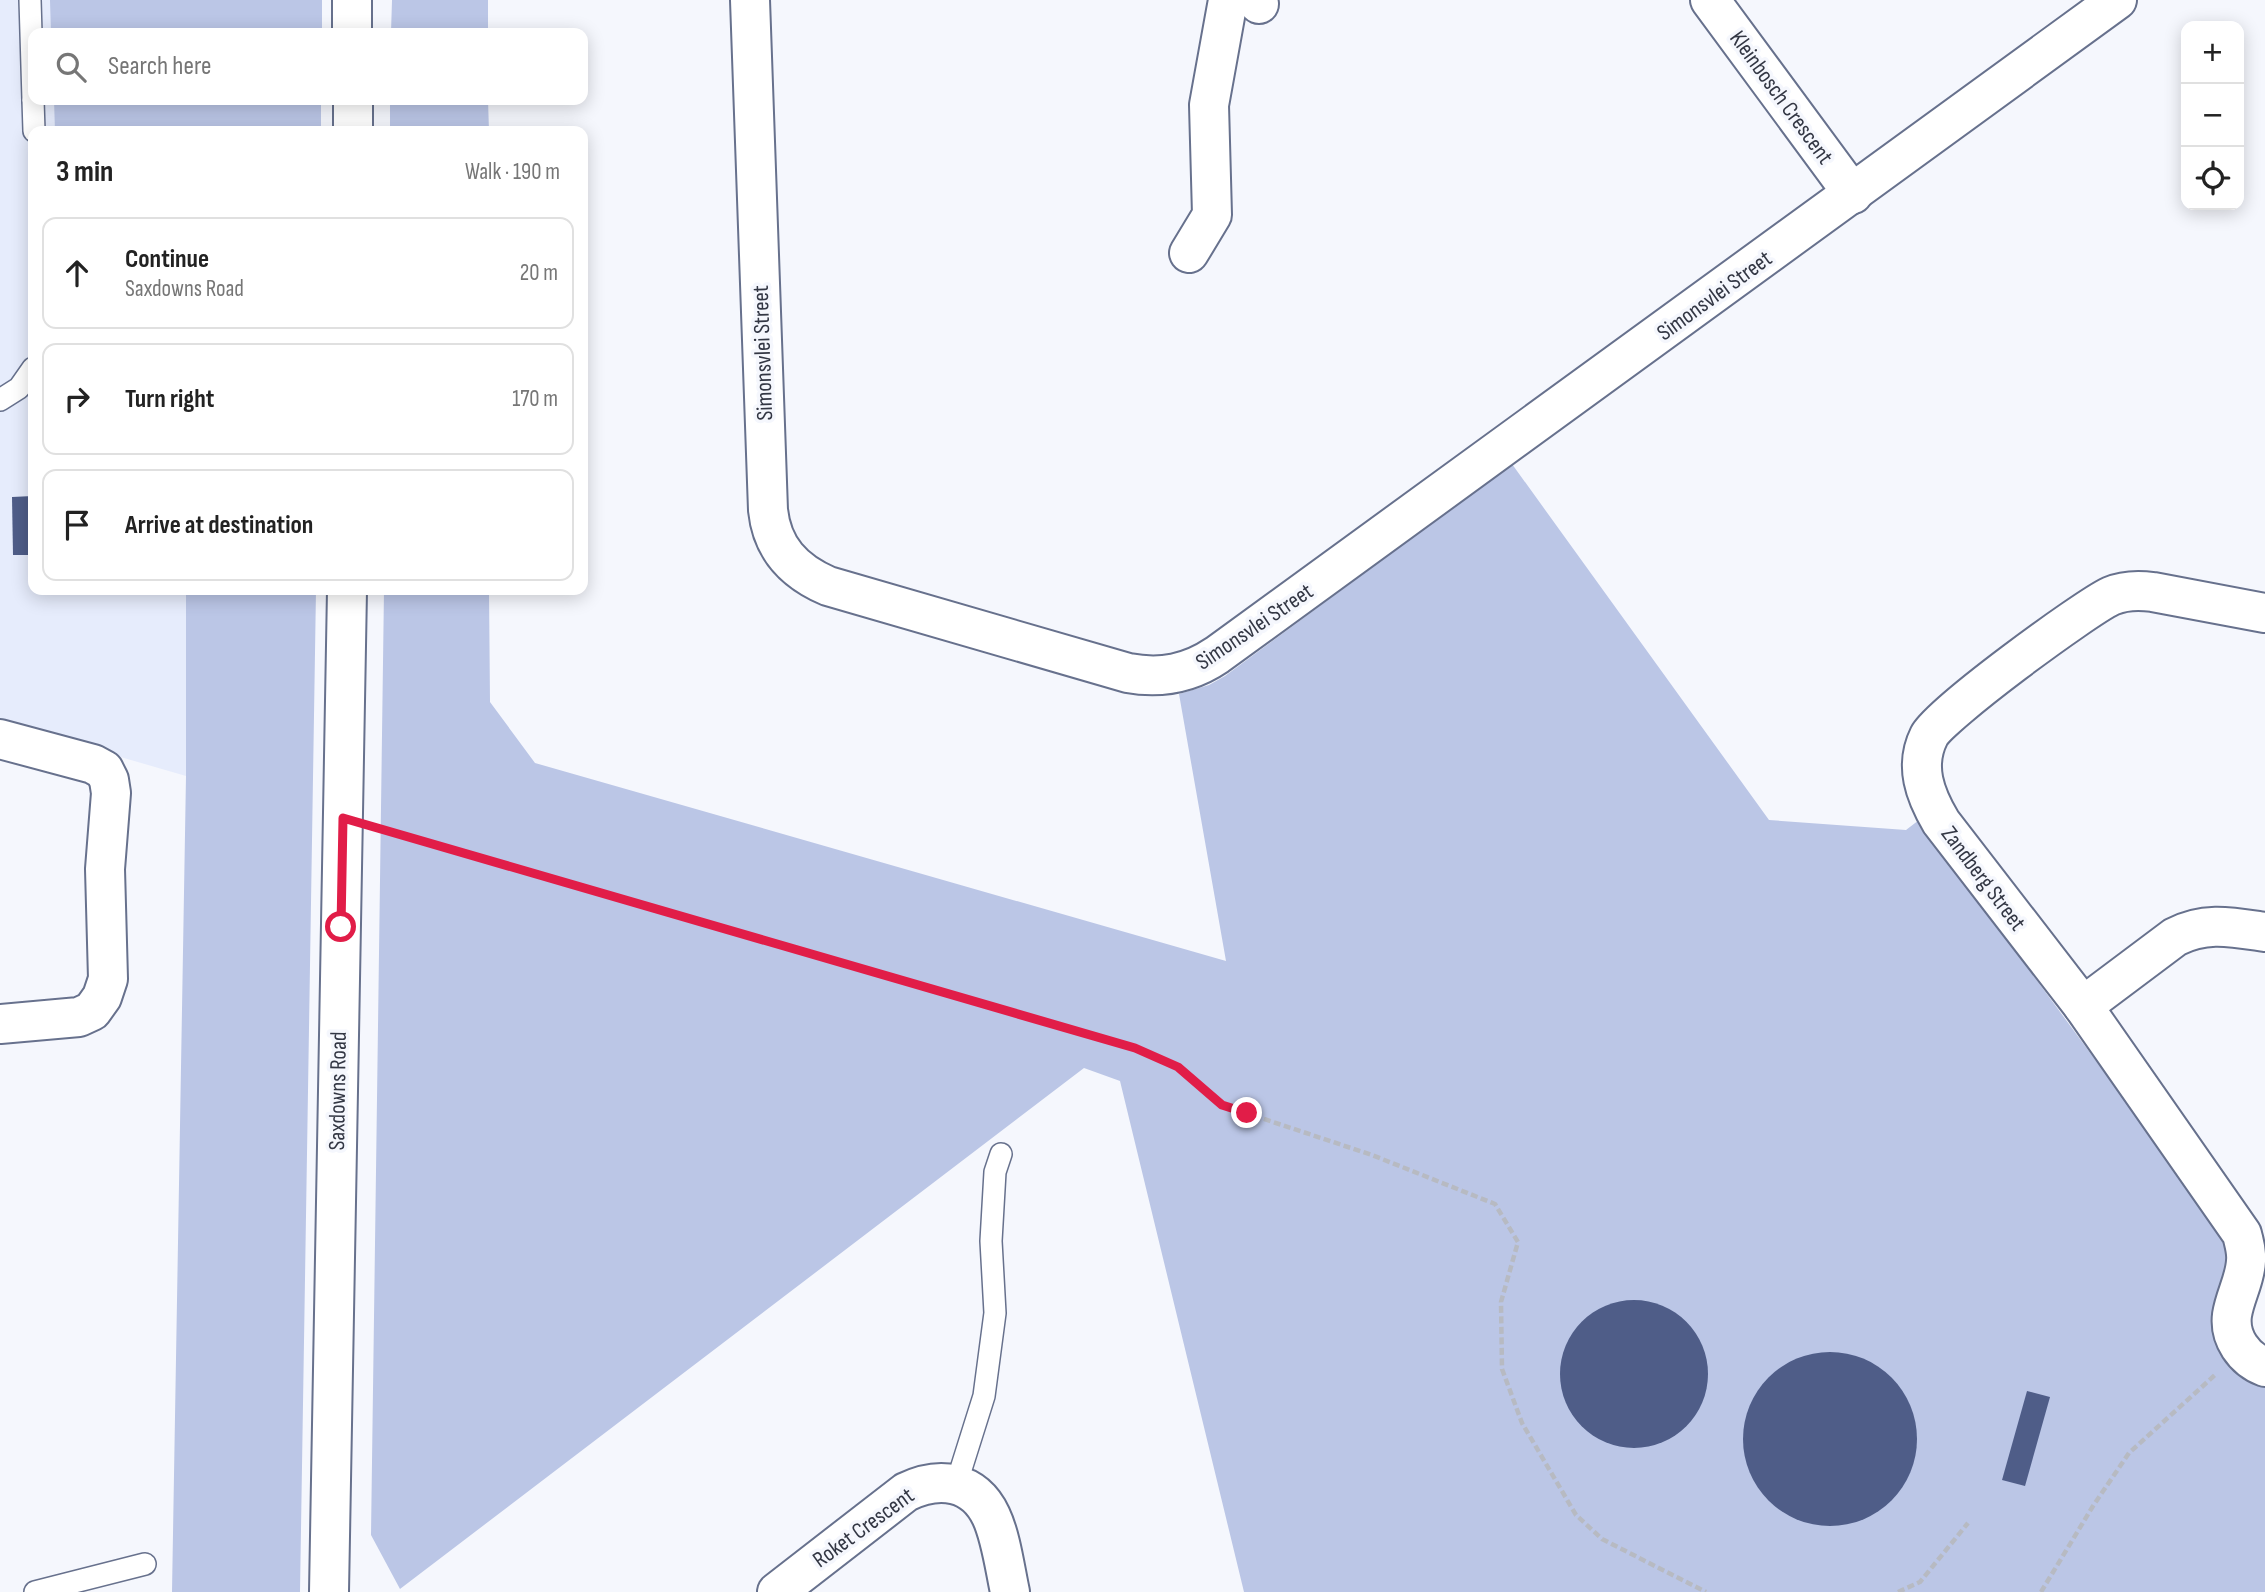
<!DOCTYPE html>
<meta charset="utf-8">
<style>
:root{--surface:#fff;--page:#f2f2f2;--text:#222;--muted:#767676;--line:#e0e0e0}
body{margin:0;font-family:"Sofia Sans Condensed",sans-serif;background:var(--page);color:var(--text)}
.controls{position:absolute;right:21px;top:21px;display:grid;overflow:hidden;border-radius:14px;box-shadow:0 4px 18px #0003}
.controls button{width:63px;height:63px;display:grid;place-items:center;padding:0;border:0;border-bottom:2px solid var(--line);background:var(--surface);color:var(--text);font:35px sans-serif}
.stop{position:absolute;width:21px;height:21px;margin:-16px;border:5px solid #e11d48;border-radius:50%;background:#fff}
.stop.end{background:#e11d48;border-color:#fff;box-shadow:0 2px 7px #0008}
.list{margin:0;padding:0;list-style:none}
h2{display:flex;justify-content:space-between;align-items:center;height:91px;margin:0;padding:0 28px;font-size:30px}
h2 small{font-size:23px;font-weight:400;color:var(--muted)}
.list li{display:grid;grid-template-columns:46px 1fr auto;gap:21px;align-items:center;box-sizing:border-box;height:112px;margin:0 14px 14px;padding:0 14px;border:2px solid var(--line);border-radius:14px}
.list b{display:block;font-size:26px;white-space:nowrap}
.list p{margin:0;font-size:23px;white-space:nowrap;color:var(--muted)}
.list em{font-size:23px;font-style:normal;color:var(--muted)}
.icon{flex:none;width:38px;height:38px;fill:none;stroke:currentColor;stroke-width:2;stroke-linecap:round;stroke-linejoin:round}
.map{position:relative;flex:none;width:2265px;height:1592px;overflow:hidden}
.search{position:absolute;background:var(--surface);box-shadow:0 4px 18px #0003;left:28px;top:28px;width:560px;height:77px;display:flex;align-items:center;gap:18px;box-sizing:border-box;padding:0 24px;border-radius:14px;color:var(--muted);font-size:26px}
.panel{position:absolute;background:var(--surface);box-shadow:0 4px 18px #0003;left:28px;top:126px;width:560px;height:469px;border-radius:14px}
.map>svg:first-child{display:block}
.built{fill:#e6ecfc}
.green{fill:#bbc6e6}
.building{fill:#4f5d88}
.lines{fill:none;stroke-linecap:round;stroke-linejoin:round}
.service-casing{stroke:#67718d;stroke-width:24}
.minor-casing{stroke:#67718d;stroke-width:42}
.tertiary-casing{stroke:#67718d;stroke-width:42}
.path{stroke:#b7bac2;stroke-width:4.5;stroke-dasharray:7 3.5;stroke-linecap:butt}
.service{stroke:#fff;stroke-width:21}
.minor{stroke:#fff;stroke-width:38}
.tertiary{stroke:#fff;stroke-width:38}
.route{stroke:#e11d48;stroke-width:9}
.labels{text-anchor:middle;stroke-width:7;stroke-linejoin:round;paint-order:stroke}
.street-label{font-size:23px;fill:#333744;stroke:#f5f7fd}
</style>
<div class="map">
<svg width="2265" height="1592" viewBox="0 0 2265 1592">
<rect width="100%" height="100%" fill="#f5f7fd"/>
<!-- built -->
<polygon class="built" points="0,0 185,0 185,33 33,33 33,100 185,100 185,131 33,131 33,590 186,590 186,776 0,722"/>
<!-- green -->
<g class="green">
<polygon points="50,0 322,0 322,33 51,33"/>
<polygon points="392,0 488,0 488,33 391,33"/>
<polygon points="54,100 321,100 321,131 55,131"/>
<polygon points="390,100 488,100 489,131 390,131"/>
<polygon points="1512,464 1769,820 1906,830 1919,820 2224,1235 2265,1384 2265,1592 1244,1592 1120,1081 1084,1068 400,1589 371,1535 384,590 489,590 490,702 535,763 1226,961 1179,694 1209,685 1225,676"/>
<polygon points="186,590 316,590 300,1592 172,1592 186,776"/>
</g>
<!-- building -->
<g class="building">
<polygon points="33,496 33,555 13,555 12,497"/>
<circle cx="1634" cy="1374" r="74"/>
<circle cx="1830" cy="1439" r="87"/>
<polygon points="2027,1391 2050,1397 2025,1486 2002,1480"/>
</g>
<g class="lines">
<!-- service casing -->
<g class="service-casing">
<g id="service">
<polyline points="30,0 33,100"/>
<polyline points="33,100 34,131"/>
<polyline points="0,400 19,388 33,368"/>
<polyline points="956,1485 984,1396 995,1313 991,1241 995,1172 1001,1154"/>
<polyline points="35,1592 145,1564"/>
</g>
</g>
<!-- minor casing -->
<g class="minor-casing">
<g id="minor">
<path d="M750,0L768,510C772,548 793,571 828,586L1128,673C1161,679 1189,674 1217,655L2117,0"/>
<polyline points="1255,0 1259,4"/>
<polyline points="1710,0 1853,194"/>
<polyline points="1189,253 1212,215 1209,105 1228,0"/>
<path d="M2265,613L2153,592C2138,590 2125,590 2111,596C2085,608 1939,715 1929,736C1914,766 1925,795 1941,822L2083,1006L2242,1234C2244,1243 2247,1251 2246,1261C2245,1280 2235,1296 2232,1315C2229,1338 2244,1359 2265,1367"/>
<polyline points="0,739 93,764 104,770 109,780 111,793 105,869 108,979 102,997 92,1011 79,1017 0,1024"/>
<path d="M2083,1006L2175,937C2205,921 2232,927 2265,932"/>
<path d="M777,1592L906,1492C939,1476 974,1480 991,1516C1001,1537 1005,1569 1010,1592"/>
</g>
</g>
<!-- tertiary casing -->
<g class="tertiary-casing">
<g id="tertiary">
<polyline points="352,0 352,33"/>
<polyline points="353,100 353,131"/>
<polyline points="329,1592 347,590"/>
</g>
</g>
<!-- path -->
<g class="path">
<polyline points="381,829 1135,1048 1178,1067 1222,1105 1372,1155 1495,1204 1518,1242 1501,1302 1502,1369 1522,1423 1576,1515 1602,1539 1706,1592"/>
<polyline points="1898,1592 1920,1582 1968,1523"/>
<polyline points="2041,1592 2093,1506 2129,1453 2215,1375"/>
</g>
<!-- service -->
<use href="#service" class="service"/>
<!-- minor -->
<use href="#minor" class="minor"/>
<!-- tertiary -->
<use href="#tertiary" class="tertiary"/>
</g>
<g class="lines">
<!-- route -->
<polyline class="route" points="341,927 343,818 1135,1048 1178,1067 1222,1105 1247,1113"/>
</g>
<g class="labels">
<!-- street labels -->
<g class="street-label">
<text transform="translate(1782 97) rotate(54)" y="8">Kleinbosch Crescent</text>
<text transform="translate(1714 295) rotate(-36)" y="8">Simonsvlei Street</text>
<text transform="translate(762 353) rotate(-92)" y="8">Simonsvlei Street</text>
<text transform="translate(1254 626) rotate(-34)" y="8">Simonsvlei Street</text>
<text transform="translate(1984 878) rotate(53)" y="8">Zandberg Street</text>
<text transform="translate(337 1091) rotate(-89)" y="8">Saxdowns Road</text>
<text transform="translate(863 1527) rotate(-36)" y="8">Roket Crescent</text>
</g>
</g>
</svg>
<div class="controls">
<button>+</button>
<button>−</button>
<button><svg class="icon" aria-label="locate" viewBox="0 0 24 24"><circle cx="12" cy="12" r="6"/><path d="M12 2v4M12 18v4M2 12h4M18 12h4"/></svg></button>
</div>
<div class="stop" style="left:341px;top:927px"></div>
<div class="stop end" style="left:1247px;top:1113px"></div>
<div class="search"><svg class="icon" aria-label="search" viewBox="0 0 24 24"><circle cx="10" cy="10" r="6"/><path d="M15 15l6 6"/></svg>Search here</div>
<section class="panel">
<h2>3 min<small>Walk · 190 m</small></h2>
<ul class="list">
<li><svg class="icon" aria-label="ahead" viewBox="0 0 24 24"><path d="M12 20V5M6 11l6-6 6 6"/></svg><div><b>Continue</b><p>Saxdowns Road</p></div><em>20 m</em></li>
<li><svg class="icon" aria-label="right" viewBox="0 0 24 24"><path d="M7 20v-9h11M14 6l5 5-5 5"/></svg><div><b>Turn right</b></div><em>170 m</em></li>
<li><svg class="icon" aria-label="arrive" viewBox="0 0 24 24"><path d="M6 21V4h12l-3 4 3 4H6"/></svg><div><b>Arrive at destination</b></div></li>
</ul>
</section>
</div>
